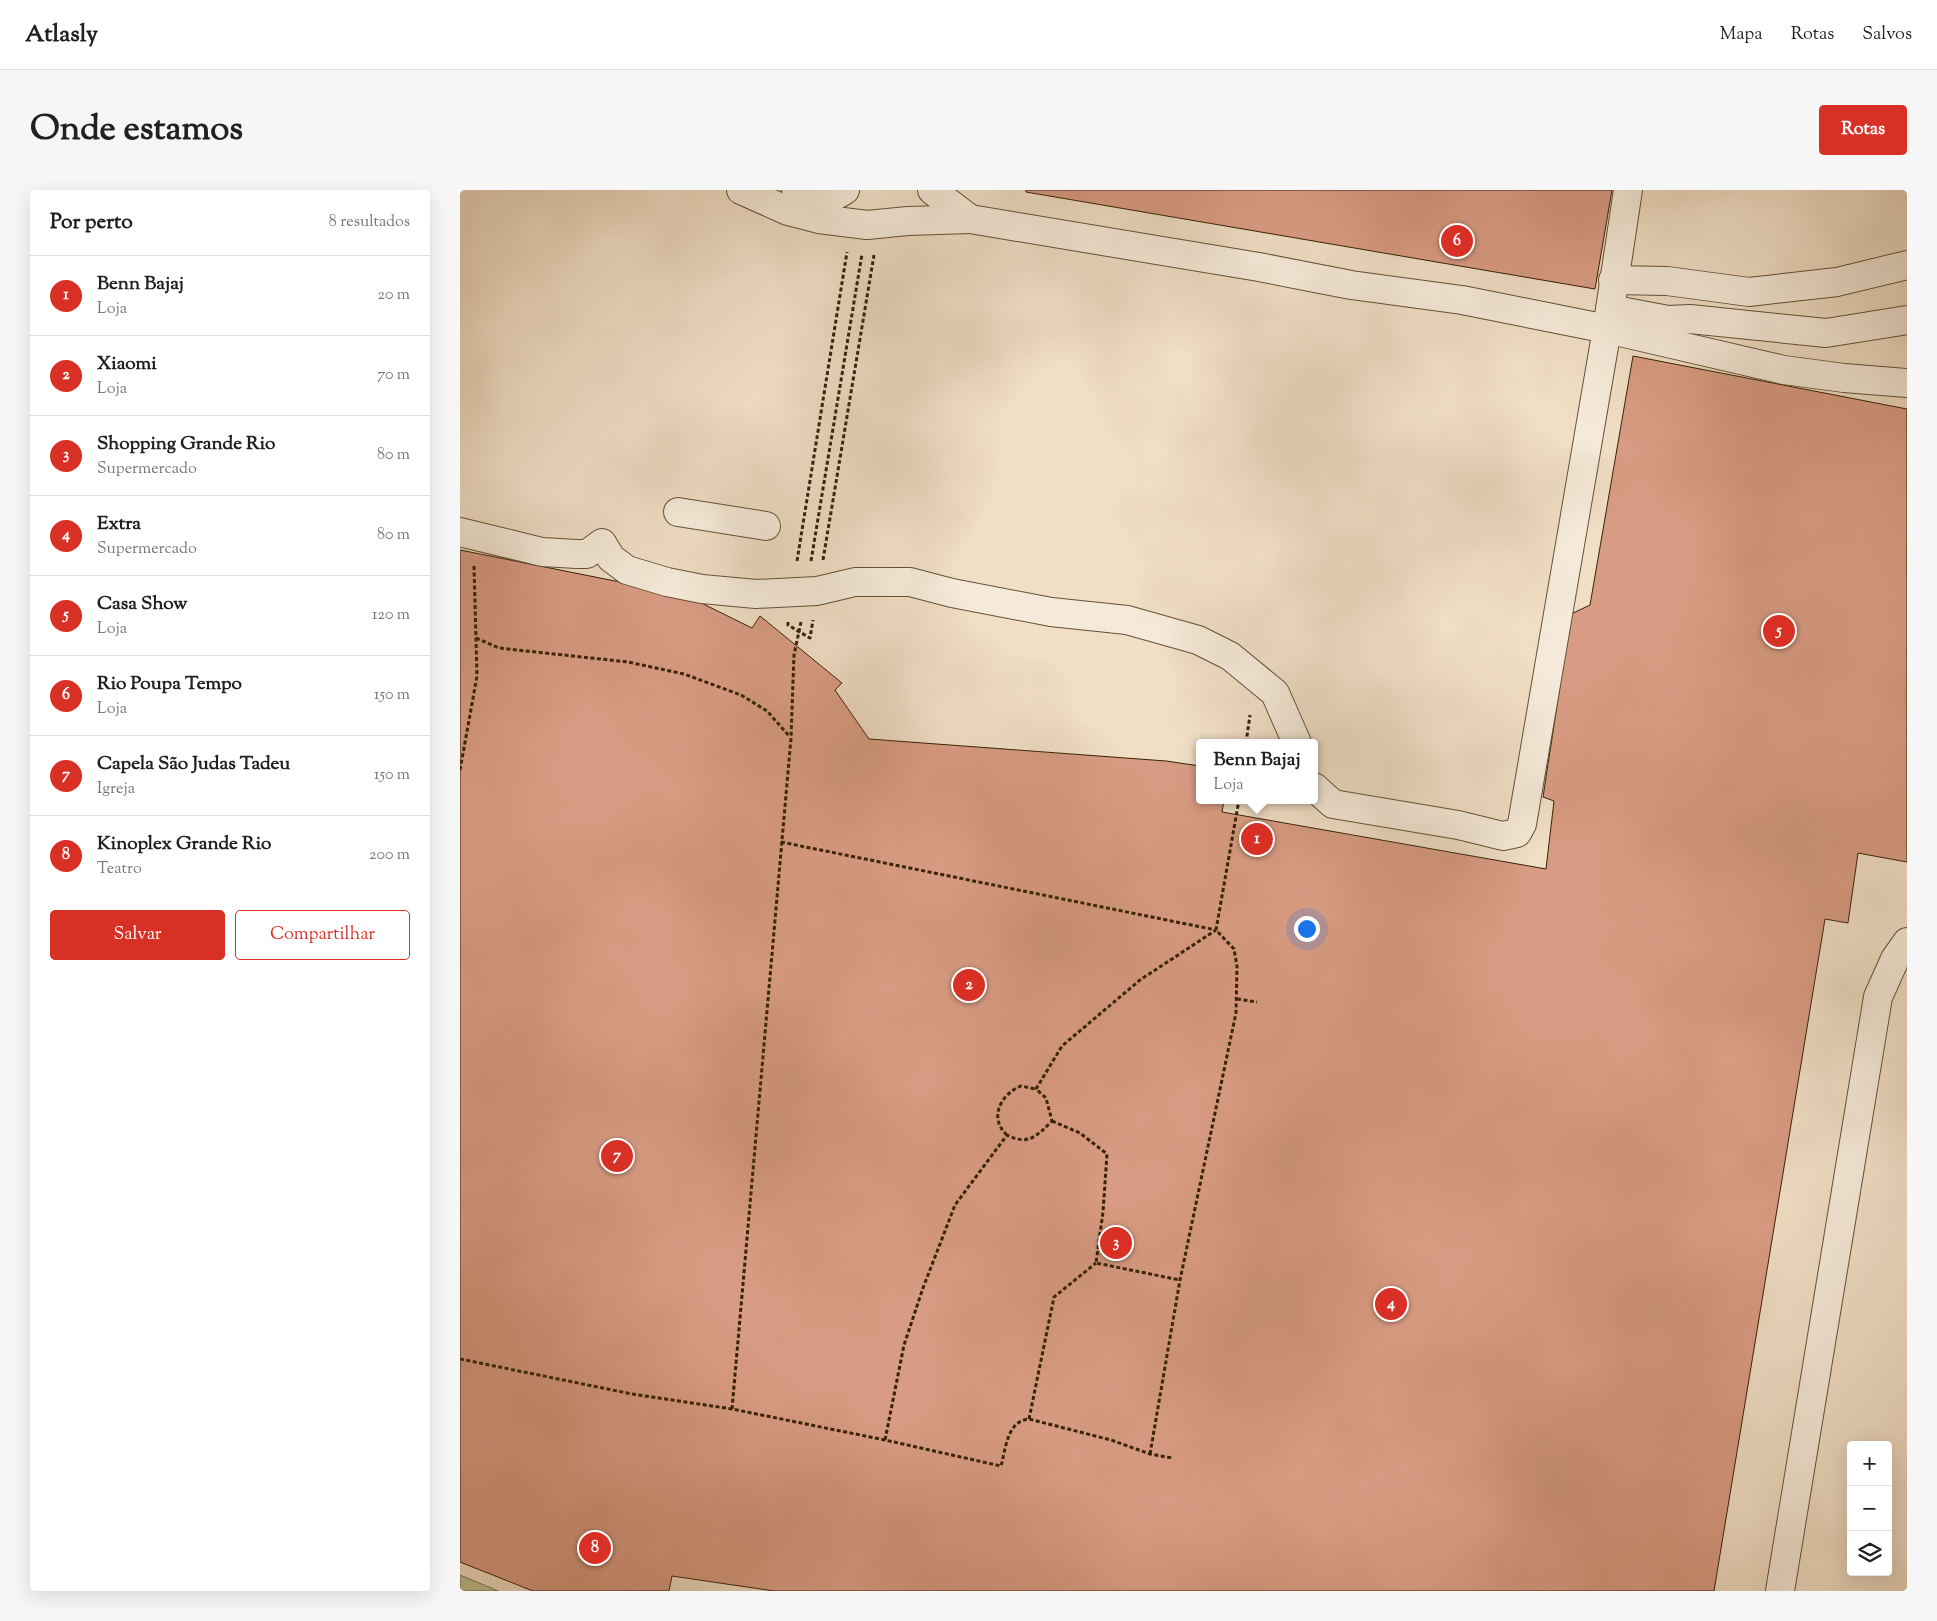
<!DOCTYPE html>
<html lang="pt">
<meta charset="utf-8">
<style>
:root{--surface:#fff;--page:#f6f6f6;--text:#202124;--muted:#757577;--line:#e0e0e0;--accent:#d93025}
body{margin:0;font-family:"Sorts Mill Goudy",serif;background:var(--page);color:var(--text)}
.controls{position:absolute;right:15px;bottom:15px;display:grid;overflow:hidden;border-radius:5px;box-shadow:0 5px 20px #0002}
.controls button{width:45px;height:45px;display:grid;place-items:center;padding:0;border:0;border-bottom:1px solid var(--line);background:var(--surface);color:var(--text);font:25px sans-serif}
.you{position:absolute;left:846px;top:738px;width:18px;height:18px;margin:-12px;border:4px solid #fff;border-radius:50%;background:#1a73e8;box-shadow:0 0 0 8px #1a73e833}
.badge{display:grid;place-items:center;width:32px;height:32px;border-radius:50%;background:var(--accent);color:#fff;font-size:16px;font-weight:700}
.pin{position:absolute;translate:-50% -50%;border:2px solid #fff;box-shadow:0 1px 5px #0006}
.popup{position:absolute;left:736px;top:549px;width:122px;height:65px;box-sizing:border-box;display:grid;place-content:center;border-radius:5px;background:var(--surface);filter:drop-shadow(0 1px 4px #0005);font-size:16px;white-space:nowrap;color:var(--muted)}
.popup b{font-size:19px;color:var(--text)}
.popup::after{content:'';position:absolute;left:50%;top:100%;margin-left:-10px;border:10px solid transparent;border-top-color:var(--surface)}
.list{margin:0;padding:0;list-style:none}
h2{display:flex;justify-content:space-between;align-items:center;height:65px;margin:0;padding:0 20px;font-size:21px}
h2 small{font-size:16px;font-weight:400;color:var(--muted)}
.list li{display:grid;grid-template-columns:32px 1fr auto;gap:15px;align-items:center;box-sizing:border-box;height:80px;padding:0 20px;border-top:1px solid var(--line)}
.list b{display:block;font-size:19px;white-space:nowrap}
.list p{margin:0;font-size:16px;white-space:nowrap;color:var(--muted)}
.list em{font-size:16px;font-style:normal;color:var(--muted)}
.actions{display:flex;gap:10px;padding:15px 20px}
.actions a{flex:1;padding:11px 0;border:1px solid var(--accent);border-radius:5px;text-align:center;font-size:18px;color:var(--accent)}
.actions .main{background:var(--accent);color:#fff}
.icon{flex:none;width:28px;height:28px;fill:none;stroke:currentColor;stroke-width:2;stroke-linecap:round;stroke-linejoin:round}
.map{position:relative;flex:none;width:1447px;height:1401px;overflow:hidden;border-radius:5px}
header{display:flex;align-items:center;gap:30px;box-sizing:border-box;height:70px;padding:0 25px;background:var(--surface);border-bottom:1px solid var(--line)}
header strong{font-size:24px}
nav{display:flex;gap:28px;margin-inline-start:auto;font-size:18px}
.intro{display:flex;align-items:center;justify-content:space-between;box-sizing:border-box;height:120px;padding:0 30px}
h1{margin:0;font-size:35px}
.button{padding:12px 22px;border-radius:5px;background:var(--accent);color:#fff;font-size:18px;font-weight:700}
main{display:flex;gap:30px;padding:0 30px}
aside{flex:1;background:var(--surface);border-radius:5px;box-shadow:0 5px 20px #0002}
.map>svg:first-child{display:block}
.green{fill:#bec091;stroke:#7a714c}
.building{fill:#d89b83;stroke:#362206}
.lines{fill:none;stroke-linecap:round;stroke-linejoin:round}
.minor-casing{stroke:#645136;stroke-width:30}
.path{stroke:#362206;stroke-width:3;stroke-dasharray:4 2.5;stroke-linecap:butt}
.minor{stroke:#f5ead9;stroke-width:28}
</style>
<header>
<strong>Atlasly</strong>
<nav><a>Mapa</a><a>Rotas</a><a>Salvos</a></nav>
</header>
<div class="intro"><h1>Onde estamos</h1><a class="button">Rotas</a></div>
<main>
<aside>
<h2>Por perto<small>8 resultados</small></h2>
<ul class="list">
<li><span class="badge">1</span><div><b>Benn Bajaj</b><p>Loja</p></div><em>20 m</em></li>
<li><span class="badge">2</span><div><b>Xiaomi</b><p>Loja</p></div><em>70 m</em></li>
<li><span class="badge">3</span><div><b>Shopping Grande Rio</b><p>Supermercado</p></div><em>80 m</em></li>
<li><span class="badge">4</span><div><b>Extra</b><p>Supermercado</p></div><em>80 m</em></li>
<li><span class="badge">5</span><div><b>Casa Show</b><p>Loja</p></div><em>120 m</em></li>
<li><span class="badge">6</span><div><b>Rio Poupa Tempo</b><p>Loja</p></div><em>150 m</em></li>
<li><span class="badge">7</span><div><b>Capela São Judas Tadeu</b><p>Igreja</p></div><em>150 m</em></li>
<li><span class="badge">8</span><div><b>Kinoplex Grande Rio</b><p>Teatro</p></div><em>200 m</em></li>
</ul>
<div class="actions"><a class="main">Salvar</a><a>Compartilhar</a></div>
</aside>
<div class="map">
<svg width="1447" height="1401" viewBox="0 0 1447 1401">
<rect width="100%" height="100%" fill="#f0dec5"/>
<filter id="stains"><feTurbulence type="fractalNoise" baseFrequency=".004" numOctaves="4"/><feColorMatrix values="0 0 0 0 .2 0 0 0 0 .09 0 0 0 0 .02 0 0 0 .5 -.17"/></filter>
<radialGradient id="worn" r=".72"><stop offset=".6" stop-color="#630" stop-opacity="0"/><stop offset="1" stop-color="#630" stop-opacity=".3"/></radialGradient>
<!-- green -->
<polygon class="green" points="0,1385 38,1401 0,1401"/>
<!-- building -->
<g class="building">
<polygon points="566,0 1152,0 1135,99 566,2"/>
<polygon points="1173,166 1447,219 1447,672 1398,663 1388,733 1365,729 1254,1401 314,1401 212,1386 209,1401 73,1401 0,1372 0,360 225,405 292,438 300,426 382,493 375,500 409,549 706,571 740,576 740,610 764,610 762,622 1086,679 1094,611 1083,607 1111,424 1130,415"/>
</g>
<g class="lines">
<!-- minor casing -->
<g class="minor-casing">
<g id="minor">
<polyline points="281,0 328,21 359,29 407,35 448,31 510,29"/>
<polyline points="336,0 368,10 385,0"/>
<polyline points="472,0 510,29 799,77 891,95 1002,110 1147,139 1324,180 1384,188 1447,193"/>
<polyline points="1153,90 1207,91 1289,102 1377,92 1447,75"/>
<polyline points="1150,119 1208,130 1230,129 1366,143 1447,130"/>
<polyline points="218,322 306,336"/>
<polyline points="0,342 82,362 117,364 127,364 142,353 151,368 167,380 207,392 242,399 296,404 357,401 395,392 450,392 492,403 591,422 667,430 738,450 770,466 815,503 837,553"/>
<polyline points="854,597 873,614 998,635 1043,646 1057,643 1062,634 1147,139 1168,0"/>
<polyline points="1320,1401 1418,807 1435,769 1447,752"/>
</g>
</g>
<!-- path -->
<g class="path">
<polyline points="363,370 414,65"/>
<polyline points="337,371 387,62"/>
<polyline points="351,371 402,64"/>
<polyline points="328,432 328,435 350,448 353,430"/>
<polyline points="16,448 39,458 168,472 224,484 281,505 307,521 330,547"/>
<polyline points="786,553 790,525"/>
<polyline points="0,580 17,486 14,376"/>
<polyline points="321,652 756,740"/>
<polyline points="777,809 797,812"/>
<polyline points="592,931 620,943 647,964 643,1022 636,1073 720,1090"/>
<path d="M547,945C528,928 541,904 561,896L576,899"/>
<path d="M0,1169L172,1204L272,1219L425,1250L541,1276C546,1258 547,1231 569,1229L651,1250L690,1264L712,1268"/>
<polyline points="272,1219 331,548 334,465 341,432"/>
<polyline points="569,1229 594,1107 636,1073"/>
<path d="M425,1250L444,1155L463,1098L495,1015L547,945C568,956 577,946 592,931L586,908L576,899L602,856L680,790L756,740"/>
<polyline points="690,1264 720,1090 776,823 777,776 774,759 756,740 779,610"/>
</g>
<!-- minor -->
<use href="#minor" class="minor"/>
</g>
<rect width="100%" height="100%" filter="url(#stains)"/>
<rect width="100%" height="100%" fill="url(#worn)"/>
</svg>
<div class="controls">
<button>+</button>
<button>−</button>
<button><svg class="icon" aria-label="layers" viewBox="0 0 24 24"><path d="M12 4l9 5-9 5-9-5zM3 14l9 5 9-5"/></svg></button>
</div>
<div class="you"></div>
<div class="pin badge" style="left:797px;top:649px">1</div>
<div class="popup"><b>Benn Bajaj</b>Loja</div>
<div class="pin badge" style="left:509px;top:795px">2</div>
<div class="pin badge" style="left:656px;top:1053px">3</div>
<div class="pin badge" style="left:931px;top:1114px">4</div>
<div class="pin badge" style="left:1319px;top:441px">5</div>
<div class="pin badge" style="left:997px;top:51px">6</div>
<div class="pin badge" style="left:157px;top:966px">7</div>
<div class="pin badge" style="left:135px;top:1358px">8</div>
</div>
</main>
